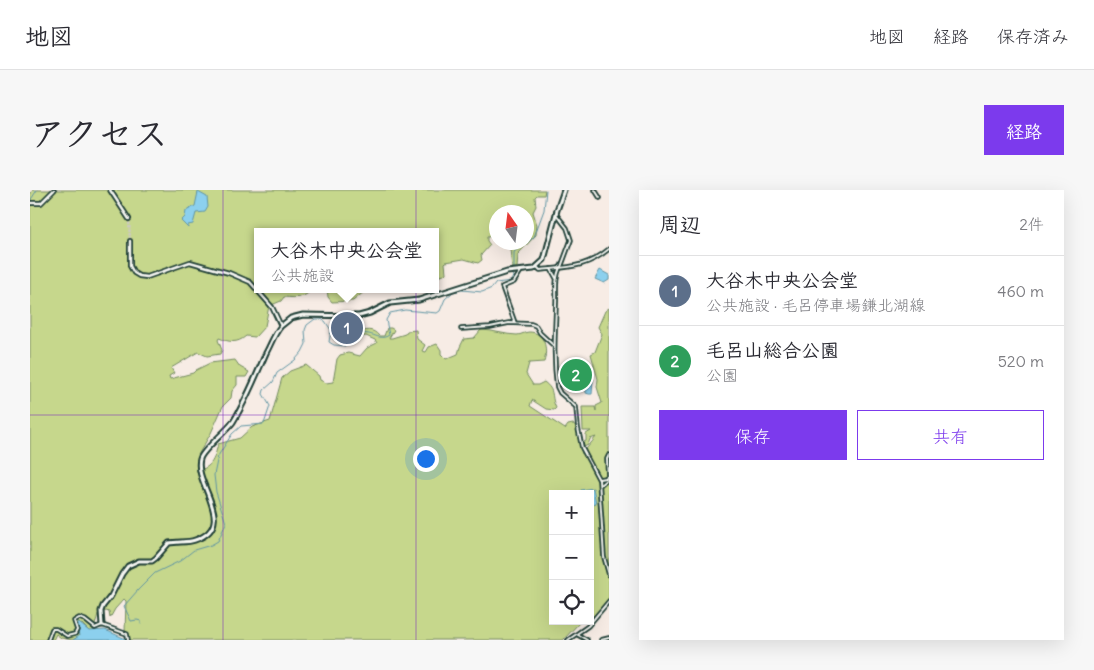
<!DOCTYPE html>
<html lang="ja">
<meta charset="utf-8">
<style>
:root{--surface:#fff;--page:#f7f7f7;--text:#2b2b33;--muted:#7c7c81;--line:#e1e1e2;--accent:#7c3aed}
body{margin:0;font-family:Delius,"Klee One",sans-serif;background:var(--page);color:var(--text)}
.controls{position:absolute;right:15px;bottom:15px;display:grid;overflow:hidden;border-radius:0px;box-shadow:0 5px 20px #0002}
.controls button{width:45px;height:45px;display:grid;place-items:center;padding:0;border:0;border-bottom:1px solid var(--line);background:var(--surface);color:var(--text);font:25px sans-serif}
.compass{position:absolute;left:459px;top:15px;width:45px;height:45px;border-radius:50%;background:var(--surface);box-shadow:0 5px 20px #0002;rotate:346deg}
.you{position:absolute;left:395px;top:268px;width:18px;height:18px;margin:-12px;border:4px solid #fff;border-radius:50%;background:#1a73e8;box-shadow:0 0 0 8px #1a73e833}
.badge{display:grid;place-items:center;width:32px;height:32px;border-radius:50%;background:var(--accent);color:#fff;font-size:16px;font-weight:700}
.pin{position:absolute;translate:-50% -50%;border:2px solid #fff;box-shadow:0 1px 5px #0006}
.popup{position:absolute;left:224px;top:38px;width:185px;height:65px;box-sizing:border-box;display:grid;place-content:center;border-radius:0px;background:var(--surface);filter:drop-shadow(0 1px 4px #0005);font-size:16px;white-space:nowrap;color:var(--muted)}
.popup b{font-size:19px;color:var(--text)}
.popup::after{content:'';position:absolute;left:50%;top:100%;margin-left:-10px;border:10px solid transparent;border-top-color:var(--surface)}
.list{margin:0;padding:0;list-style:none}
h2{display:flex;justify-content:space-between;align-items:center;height:65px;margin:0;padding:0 20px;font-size:21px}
h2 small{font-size:16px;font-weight:400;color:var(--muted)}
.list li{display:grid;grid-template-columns:32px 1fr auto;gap:15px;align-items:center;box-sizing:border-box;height:70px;padding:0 20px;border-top:1px solid var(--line)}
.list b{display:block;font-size:19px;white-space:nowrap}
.list p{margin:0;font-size:16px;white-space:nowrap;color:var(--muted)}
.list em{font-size:16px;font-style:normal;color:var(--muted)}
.actions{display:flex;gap:10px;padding:15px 20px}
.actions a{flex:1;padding:11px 0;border:1px solid var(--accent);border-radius:0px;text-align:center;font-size:18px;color:var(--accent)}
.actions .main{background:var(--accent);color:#fff}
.icon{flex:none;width:28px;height:28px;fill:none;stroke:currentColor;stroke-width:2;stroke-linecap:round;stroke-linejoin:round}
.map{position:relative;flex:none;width:579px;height:450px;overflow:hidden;border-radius:0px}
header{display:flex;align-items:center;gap:30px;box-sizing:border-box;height:70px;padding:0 25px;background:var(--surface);border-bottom:1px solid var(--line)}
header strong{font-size:24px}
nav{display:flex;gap:28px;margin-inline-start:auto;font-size:18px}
.intro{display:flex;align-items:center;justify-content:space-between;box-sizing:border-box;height:120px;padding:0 30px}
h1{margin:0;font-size:35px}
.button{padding:12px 22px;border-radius:0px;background:var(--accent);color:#fff;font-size:18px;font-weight:700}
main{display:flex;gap:30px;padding:0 30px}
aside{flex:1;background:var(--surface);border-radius:0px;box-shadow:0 5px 20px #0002}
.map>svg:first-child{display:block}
.green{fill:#c6d78c;stroke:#728a60}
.water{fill:#8cd0ee;stroke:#6095a4}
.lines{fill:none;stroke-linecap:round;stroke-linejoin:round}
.stream{stroke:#6095a4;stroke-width:1}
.tertiary-tunnel{stroke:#ccc9c2;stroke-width:2.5;stroke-dasharray:2.5 1;stroke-linecap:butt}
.minor-casing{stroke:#1f3d34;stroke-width:5.5}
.tertiary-casing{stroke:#1f3d34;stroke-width:6}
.secondary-casing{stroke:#1f3d34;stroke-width:7}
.minor{stroke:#f6f6f2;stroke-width:2}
.tertiary{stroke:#f6f6f2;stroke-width:2.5}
.secondary{stroke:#f6f6f2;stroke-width:3}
.grid{fill:none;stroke:#7b2cbf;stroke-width:1;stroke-opacity:0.55}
</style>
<header>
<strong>地図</strong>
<nav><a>地図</a><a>経路</a><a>保存済み</a></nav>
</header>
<div class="intro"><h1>アクセス</h1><a class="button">経路</a></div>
<main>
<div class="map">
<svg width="579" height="450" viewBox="0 0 579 450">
<rect width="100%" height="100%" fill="#f7ece5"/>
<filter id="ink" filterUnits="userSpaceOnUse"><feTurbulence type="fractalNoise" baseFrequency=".02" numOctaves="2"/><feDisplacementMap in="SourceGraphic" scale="10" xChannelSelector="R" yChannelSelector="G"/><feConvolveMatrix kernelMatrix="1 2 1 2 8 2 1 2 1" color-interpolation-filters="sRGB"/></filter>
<g filter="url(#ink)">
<!-- green -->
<g class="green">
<path d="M3,0H515L514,5H507L505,7L506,16L503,22L507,35L506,45L488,64L487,78H482L480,59L475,56L474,53L497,52V22H467L466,46L457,47V51L460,55L451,65L452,70L448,73L434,69L416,72L415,73L416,83L414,85L406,87V42H228V99H283C273,109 266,108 254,107L251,111L239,116L235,136L225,147L216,146C207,154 199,152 189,148L188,150L192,160L190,164L177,166L168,162L141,178L144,183L139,186L140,189L163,183L166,180L180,173L205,170L210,177L219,182L216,187H207V195L202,201L201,208L193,216L181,243L168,265L167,280C182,279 185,267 188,254L210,248L222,237L240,231L252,188L260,181L276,175L289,186L290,190L296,193L303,192L307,169L310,165L318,163L330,166L337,158L347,153L345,150L336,146L329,147L327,145C334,139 343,138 349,146H354L357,138H361L364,140L359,148H362L375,144L377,141L386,140L387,149L395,155L392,161L396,162L399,157L407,154L411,160V164L416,169L428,164L430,157L434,149L444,148L451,140C463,140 475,145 487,145C491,145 495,142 499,142C515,142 518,159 514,172L499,173L496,184L503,195H508L514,192C526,201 520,206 526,218L524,220L516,219L502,210L500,216L535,239L538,235L543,234L546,236L552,264L566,247L560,249L558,255L554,257L552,253L556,251V244L561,241H553L552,217H565L566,221V216L572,213L567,197L568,189L561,164L565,162L572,144L568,137L575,121L579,118V414L573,416L560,429V304H523V431H551L533,450H97L95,442L96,411L94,409L85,419L80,428L79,422L76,421L68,424L63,442L59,441L52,434L50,435L49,447L43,450L31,448L26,444L23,450H0V5Z"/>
<polygon points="297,99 346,99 335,101 323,111 302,112 298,107"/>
</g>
<!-- water -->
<g class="water">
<polygon points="168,2 177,7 178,17 175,22 166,23 163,34 158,35 158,38 151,31 155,27 156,21 165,16"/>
<polygon points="570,80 579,85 579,90 574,93 565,89"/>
<polygon points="548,186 563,189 562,204 559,204 556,203 556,194 551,194 546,192"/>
<polygon points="563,298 566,313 560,318 560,304 550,304 551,300"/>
<polygon points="49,433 59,441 75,440 96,449 95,450 43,450 49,446 47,434"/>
</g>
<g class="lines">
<!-- stream -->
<g class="stream">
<polyline points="0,11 7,0"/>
<path d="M111,434V431L107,430L101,431L94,416L108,400L125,383L150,371L164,360L181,355L188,351L196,333L186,302L184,285L188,266L202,244L211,236L234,234L240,216L233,204L234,200L243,192L247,183L265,170L272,162L276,154L275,140L277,135L285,129H291L295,131L301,140L299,152L304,155L315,156C318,153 320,149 324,147C340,137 348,153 359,145L356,130L360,123L375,120L407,123L410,121L415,109L423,102L432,100L452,102L462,98L466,93L481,91L484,84V62L504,47L514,20L516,0"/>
</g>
<!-- tertiary-tunnel -->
<polyline class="tertiary-tunnel" points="99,29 100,51"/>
<!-- minor casing -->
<g class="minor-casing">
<g id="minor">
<polyline points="565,0 570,8"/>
<polyline points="526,24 537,38 541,50 531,77"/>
<path d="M507,77L510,80C539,77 556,78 579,59"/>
<path d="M530,77C524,91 527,101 526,115C525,144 523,168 527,197L530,203L546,217L548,238L552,258L569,290L574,367L579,385"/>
<polyline points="521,79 526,88"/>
<polyline points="485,133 472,97 484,92 491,81"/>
<polyline points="431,139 460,137 479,133 501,134 506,136 510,143 523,155"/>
<polyline points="569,289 575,288 578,286 577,269 579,265"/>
<polyline points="570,295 576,290 577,287"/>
<polyline points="548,445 557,450"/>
<polyline points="18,450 22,439 26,439 37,446 45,444 47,440 44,431 49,428 55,430 65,438 72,435 97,444 98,450"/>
<polyline points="538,450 558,436 579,411"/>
<polyline points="571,450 579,448"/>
</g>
</g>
<!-- tertiary casing -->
<g class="tertiary-casing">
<g id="tertiary">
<polyline points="80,0 99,29"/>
<polyline points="0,13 11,13 24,0"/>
<polyline points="100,51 100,76 104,83 109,86 117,87 160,72 199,83 220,92 242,117 251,136"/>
</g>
</g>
<!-- secondary casing -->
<g class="secondary-casing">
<path id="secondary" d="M72,435L71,421L73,416L81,406L92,384L98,376L109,371H122L126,368L139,353C148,351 157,353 165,350C209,335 163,294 170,269C173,259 195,243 203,232C216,211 226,186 236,163C241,154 244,144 251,136L261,128L273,125L329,126L340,123L360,113L389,110L477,82L504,79L514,70L527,20L534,0"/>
</g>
<!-- minor -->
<use href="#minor" class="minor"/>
<!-- tertiary -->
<use href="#tertiary" class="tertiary"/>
<!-- secondary -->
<use href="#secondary" class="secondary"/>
</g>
</g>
<!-- grid -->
<path class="grid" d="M193,0V450M386,0V450M0,225H579"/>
</svg>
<div class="controls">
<button>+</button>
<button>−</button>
<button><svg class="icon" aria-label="locate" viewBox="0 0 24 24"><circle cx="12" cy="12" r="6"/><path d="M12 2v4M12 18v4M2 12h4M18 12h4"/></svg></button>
</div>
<svg class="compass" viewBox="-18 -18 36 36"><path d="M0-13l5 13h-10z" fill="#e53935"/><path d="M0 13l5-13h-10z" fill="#7c7c81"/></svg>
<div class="you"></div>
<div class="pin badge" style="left:317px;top:138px;background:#5c6f8a">1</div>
<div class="popup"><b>大谷木中央公会堂</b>公共施設</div>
<div class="pin badge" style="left:546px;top:185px;background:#2e9e5b">2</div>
</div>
<aside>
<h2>周辺<small>2件</small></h2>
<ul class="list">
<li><span class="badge" style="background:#5c6f8a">1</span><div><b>大谷木中央公会堂</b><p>公共施設 · 毛呂停車場鎌北湖線</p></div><em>460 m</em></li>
<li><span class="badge" style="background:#2e9e5b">2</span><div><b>毛呂山総合公園</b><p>公園</p></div><em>520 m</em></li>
</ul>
<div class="actions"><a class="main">保存</a><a>共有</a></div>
</aside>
</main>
